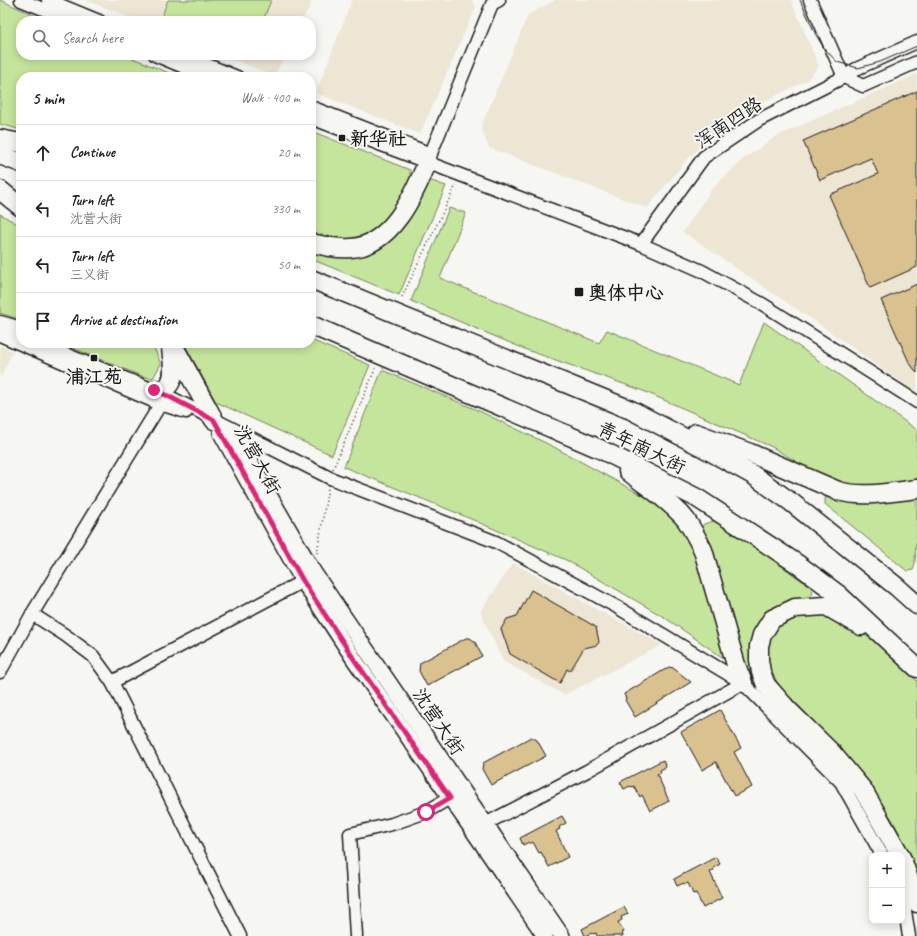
<!DOCTYPE html>
<meta charset="utf-8">
<style>
:root{--surface:#fff;--page:#f2f2f2;--text:#222;--muted:#767676;--line:#e0e0e0}
body{margin:0;font-family:Caveat,"LXGW WenKai TC",sans-serif;background:var(--page);color:var(--text)}
.controls{position:absolute;right:12px;bottom:12px;display:grid;overflow:hidden;border-radius:8px;box-shadow:0 2px 10px #0003}
.controls button{width:36px;height:36px;display:grid;place-items:center;padding:0;border:0;border-bottom:1px solid var(--line);background:var(--surface);color:var(--text);font:20px sans-serif}
.stop{position:absolute;width:12px;height:12px;margin:-9px;border:3px solid #db2777;border-radius:50%;background:#fff}
.stop.end{background:#db2777;border-color:#fff;box-shadow:0 1px 4px #0008}
.list{margin:0;padding:0;list-style:none}
h2{display:flex;justify-content:space-between;align-items:center;height:52px;margin:0;padding:0 16px;font-size:17px}
h2 small{font-size:13px;font-weight:400;color:var(--muted)}
.list li{display:grid;grid-template-columns:26px 1fr auto;gap:12px;align-items:center;box-sizing:border-box;height:56px;padding:0 16px;border-top:1px solid var(--line)}
.list b{display:block;font-size:15px;white-space:nowrap}
.list p{margin:0;font-size:13px;white-space:nowrap;color:var(--muted)}
.list em{font-size:13px;font-style:normal;color:var(--muted)}
.icon{flex:none;width:22px;height:22px;fill:none;stroke:currentColor;stroke-width:2;stroke-linecap:round;stroke-linejoin:round}
.map{position:relative;flex:none;width:917px;height:936px;overflow:hidden}
.search{position:absolute;background:var(--surface);box-shadow:0 2px 10px #0003;left:16px;top:16px;width:300px;height:44px;display:flex;align-items:center;gap:10px;box-sizing:border-box;padding:0 14px;border-radius:16px;color:var(--muted);font-size:15px}
.panel{position:absolute;background:var(--surface);box-shadow:0 2px 10px #0003;left:16px;top:72px;width:300px;height:276px;border-radius:16px}
.map>svg:first-child{display:block}
.built{fill:#ede6d5}
.green{fill:#c6e59c;stroke:#71805c}
.building{fill:#d9c190;stroke:#1c1c1c}
.lines{fill:none;stroke-linecap:round;stroke-linejoin:round}
.minor-casing{stroke:#1c1c1c;stroke-width:15}
.major-casing{stroke:#1c1c1c;stroke-width:18}
.highway-casing{stroke:#1c1c1c;stroke-width:21}
.path{stroke:#1c1c1c;stroke-width:1.5;stroke-dasharray:1 3;stroke-linecap:butt}
.minor{stroke:#f6f6f2;stroke-width:12}
.major{stroke:#f6f6f2;stroke-width:15}
.highway{stroke:#f6f6f2;stroke-width:18}
.tram{stroke:#1c1c1c;stroke-width:1}
.route{stroke:#db2777;stroke-width:5}
.poi-dot{fill:#1c1c1c;stroke:#f6f6f2;stroke-width:1.5}
.labels{text-anchor:middle;stroke-width:4;stroke-linejoin:round;paint-order:stroke}
.street-label{font-size:19px;fill:#1c1c1c;stroke:#f6f6f2}
.poi-label{font-size:19px;font-weight:bold;fill:#1c1c1c;stroke:#f6f6f2;text-anchor:start}
</style>
<div class="map">
<svg width="917" height="936" viewBox="0 0 917 936">
<rect width="100%" height="100%" fill="#f6f6f2"/>
<filter id="ink" filterUnits="userSpaceOnUse"><feTurbulence type="fractalNoise" baseFrequency=".025" numOctaves="2"/><feDisplacementMap in="SourceGraphic" scale="8" xChannelSelector="R" yChannelSelector="G"/><feConvolveMatrix kernelMatrix="1 2 1 2 8 2 1 2 1" color-interpolation-filters="sRGB"/></filter>
<g filter="url(#ink)">
<!-- built -->
<g class="built">
<polygon points="86,0 313,0 302,21 138,21"/>
<polygon points="352,0 472,0 476,7 420,134 316,93"/>
<polygon points="555,0 791,0 819,66 806,81 741,113 690,156 647,208 489,148 481,127 528,15"/>
<polygon points="222,55 285,55 274,76"/>
<polygon points="917,74 917,394 826,329 683,232 711,190 742,160 775,137"/>
<polygon points="0,346 13,351 0,378"/>
<polygon points="513,563 662,645 564,695 503,661 480,612"/>
</g>
<!-- green -->
<g class="green">
<polygon points="0,0 47,21 21,21 21,55 125,55 179,77 21,77 21,130 0,124"/>
<polygon points="168,0 271,0 263,21 160,21"/>
<polygon points="311,131 410,170 410,180 391,214 376,228 363,237 345,241 311,234"/>
<polygon points="429,180 446,186 399,295 311,259 311,250 328,255 355,257 371,253 383,245"/>
<polygon points="449,208 466,213 440,278 599,343 607,330 739,385 764,322 917,430 917,482 855,488 812,471 772,447 641,390 527,350 411,301"/>
<polygon points="0,214 21,226 21,320 0,313"/>
<polygon points="311,340 370,365 332,455 216,402 184,343 311,343"/>
<polygon points="60,343 152,343 161,364 153,378 144,377"/>
<polygon points="382,370 475,409 552,446 649,499 668,514 684,530 695,550 725,659 664,617 566,560 457,513 344,467"/>
<path d="M917,494V539C914,549 917,560 913,570L907,571L884,552L825,504V498L830,495Z"/>
<path d="M714,521L753,546L811,587L813,593L809,598C797,602 777,608 767,614C747,626 749,654 750,674L740,654L701,528L704,524Z"/>
<polygon points="821,613 857,630 889,651 917,681 917,874 908,850 893,821 875,793 856,767 835,742 779,686 772,672 768,673 766,653 770,636 778,625 798,614"/>
</g>
<!-- building -->
<g class="building">
<polygon points="917,91 917,267 870,288 829,195 878,174 871,158 820,180 803,141"/>
<polygon points="917,284 917,373 909,362 881,300"/>
<polygon points="531,590 596,627 599,642 597,645 584,648 570,671 567,669 560,683 510,654 501,629 507,619 517,616"/>
<polygon points="466,638 470,638 475,642 482,656 427,686 419,671 420,663"/>
<polygon points="669,667 673,668 691,682 635,717 625,700 626,699 624,694"/>
<polygon points="720,710 741,748 734,752 752,787 734,796 716,762 702,770 681,732"/>
<polygon points="531,737 537,740 546,756 491,785 482,769 483,763"/>
<polygon points="663,760 666,767 660,770 661,773 657,774 669,801 650,811 642,795 640,797 634,786 631,787 630,786 624,789 620,782"/>
<polygon points="562,816 566,823 559,827 560,829 556,831 568,857 549,867 541,852 539,853 533,842 530,844 529,842 523,845 520,838"/>
<polygon points="716,857 720,864 713,868 714,870 710,872 722,898 703,908 696,893 693,894 688,883 685,884 684,883 677,886 674,879"/>
<polygon points="624,907 628,914 621,917 622,920 618,922 624,932 622,933 623,936 597,936 596,933 593,934 592,933 585,936 582,929"/>
</g>
<g class="lines">
<!-- minor casing -->
<g class="minor-casing">
<g id="minor">
<polyline points="21,0 72,21"/>
<polyline points="48,0 99,21"/>
<polyline points="810,0 844,77"/>
<polyline points="155,55 208,77"/>
<polyline points="183,55 237,77"/>
<polyline points="844,77 863,86 917,62"/>
<polyline points="311,107 431,154"/>
<polyline points="311,118 641,244 702,271 764,305 917,402"/>
<polyline points="427,163 492,4 499,0"/>
<polyline points="641,244 704,157 759,120 844,77 856,69 917,42"/>
<polyline points="0,335 160,404 186,412"/>
<polyline points="38,343 166,395 330,478 496,542 617,607 743,683 841,782 882,855"/>
<polyline points="32,614 65,635 93,656 112,682 240,936"/>
<polyline points="0,672 32,614 166,395"/>
<polyline points="112,682 303,581 310,576"/>
<polyline points="485,824 587,771 743,683"/>
<polyline points="902,892 909,936"/>
<polyline points="356,936 350,834 392,824 426,812 458,793"/>
</g>
</g>
<!-- major casing -->
<g class="major-casing">
<g id="major">
<polyline points="214,420 235,439 243,450 314,573 562,936"/>
<polyline points="221,433 303,581 354,659 481,842 545,936"/>
</g>
</g>
<!-- highway casing -->
<g class="highway-casing">
<g id="highway">
<polyline points="0,139 21,143"/>
<polyline points="0,155 21,163"/>
<polyline points="0,190 21,207"/>
<path d="M311,243C324,246 337,249 351,248C391,246 414,195 427,163"/>
<polyline points="311,279 631,410 702,447 753,475 791,502 897,587 917,605"/>
<polyline points="0,325 21,331"/>
<polyline points="311,325 600,449 697,498 796,563 839,595 917,668"/>
<polyline points="172,343 214,420"/>
<path d="M154,390C157,390 161,390 163,389C178,383 172,360 171,348"/>
<path d="M696,433L750,453L838,491C863,498 891,492 917,489"/>
<path d="M628,471C647,487 671,501 686,520C693,530 698,540 703,550L736,665L743,683"/>
<polyline points="861,626 826,606 795,608 772,619 762,635 759,646 759,660 761,672 766,685 788,710 832,753 863,790 900,855"/>
<polyline points="902,859 917,903"/>
</g>
</g>
<!-- path -->
<g class="path">
<polyline points="402,297 456,185"/>
<polyline points="333,469 376,367"/>
<polyline points="317,553 328,488"/>
</g>
<!-- minor -->
<use href="#minor" class="minor"/>
<!-- major -->
<use href="#major" class="major"/>
<!-- highway -->
<use href="#highway" class="highway"/>
<!-- tram -->
<polyline class="tram" points="800,0 816,35 824,48 837,62 858,68 880,62 917,46"/>
</g>
</g>
<g class="lines" filter="url(#ink)">
<!-- route -->
<polyline class="route" points="154,390 166,395 214,420 303,581 354,659 450,798 426,812"/>
</g>
<!-- markers -->
<g class="poi-dot">
<rect x="338" y="134" width="8" height="8" rx="2"/>
<rect x="574" y="287" width="10" height="10" rx="2"/>
<rect x="90" y="354" width="8" height="8" rx="2"/>
</g>
<g class="labels">
<!-- street labels -->
<g class="street-label">
<text transform="translate(728 122) rotate(-34)" y="7">浑南四路</text>
<text transform="translate(642 447) rotate(26)" y="7">青年南大街</text>
<text transform="translate(258 459) rotate(61)" y="7">沈营大街</text>
<text transform="translate(439 721) rotate(56)" y="7">沈营大街</text>
</g>
<!-- poi labels -->
<g class="poi-label">
<text x="350" y="145">新华社</text>
<text x="588" y="299">奥体中心</text>
<text x="94" y="383" text-anchor="middle">浦江苑</text>
</g>
</g>
</svg>
<div class="controls">
<button>+</button>
<button>−</button>
</div>
<div class="stop" style="left:426px;top:812px"></div>
<div class="stop end" style="left:154px;top:390px"></div>
<div class="search"><svg class="icon" aria-label="search" viewBox="0 0 24 24"><circle cx="10" cy="10" r="6"/><path d="M15 15l6 6"/></svg>Search here</div>
<section class="panel">
<h2>5 min<small>Walk · 400 m</small></h2>
<ul class="list">
<li><svg class="icon" aria-label="ahead" viewBox="0 0 24 24"><path d="M12 20V5M6 11l6-6 6 6"/></svg><div><b>Continue</b></div><em>20 m</em></li>
<li><svg class="icon" aria-label="left" viewBox="0 0 24 24"><path d="M17 20v-9H6M10 6l-5 5 5 5"/></svg><div><b>Turn left</b><p>沈营大街</p></div><em>330 m</em></li>
<li><svg class="icon" aria-label="left" viewBox="0 0 24 24"><path d="M17 20v-9H6M10 6l-5 5 5 5"/></svg><div><b>Turn left</b><p>三义街</p></div><em>50 m</em></li>
<li><svg class="icon" aria-label="arrive" viewBox="0 0 24 24"><path d="M6 21V4h12l-3 4 3 4H6"/></svg><div><b>Arrive at destination</b></div></li>
</ul>
</section>
</div>
